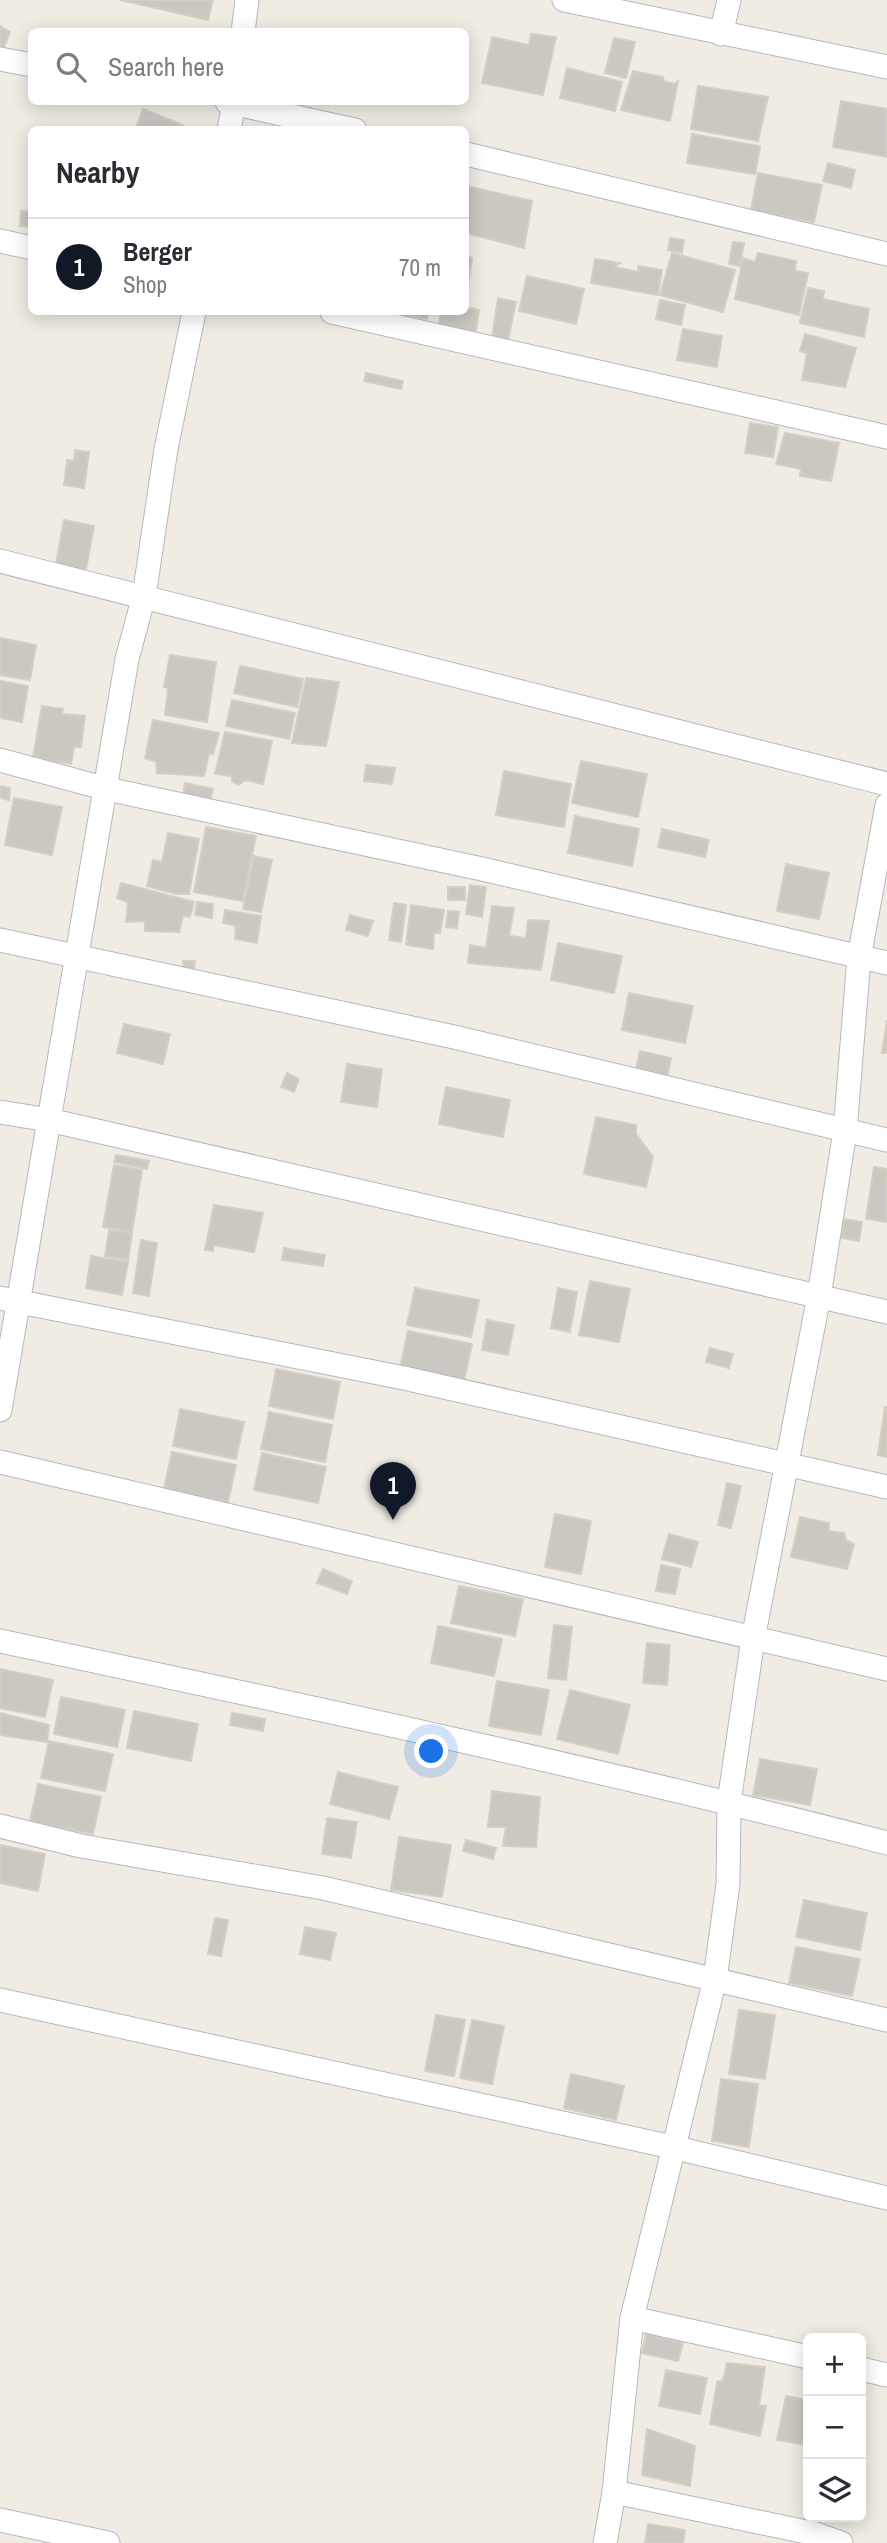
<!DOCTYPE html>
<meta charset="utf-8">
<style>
:root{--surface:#fff;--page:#f7f7f7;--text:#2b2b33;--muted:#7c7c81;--line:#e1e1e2;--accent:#111827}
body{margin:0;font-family:"Archivo Narrow",sans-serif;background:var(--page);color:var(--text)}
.controls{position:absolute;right:21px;bottom:21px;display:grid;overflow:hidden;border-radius:10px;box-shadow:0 4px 18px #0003}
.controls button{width:63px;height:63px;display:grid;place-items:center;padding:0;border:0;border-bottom:2px solid var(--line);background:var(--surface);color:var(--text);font:35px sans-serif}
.you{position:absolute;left:432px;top:1752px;width:24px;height:24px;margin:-18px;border:5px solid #fff;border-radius:50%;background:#1a73e8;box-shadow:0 0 0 10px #1a73e833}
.badge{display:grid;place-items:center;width:46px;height:46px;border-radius:50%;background:var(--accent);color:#fff;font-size:23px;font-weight:700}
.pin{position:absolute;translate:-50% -58px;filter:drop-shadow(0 2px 4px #0008)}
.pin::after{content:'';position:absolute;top:37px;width:24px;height:21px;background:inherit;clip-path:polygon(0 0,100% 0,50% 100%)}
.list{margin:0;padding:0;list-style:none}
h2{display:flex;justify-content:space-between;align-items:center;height:91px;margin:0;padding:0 28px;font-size:30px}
h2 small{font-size:23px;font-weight:400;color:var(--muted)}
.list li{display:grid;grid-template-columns:46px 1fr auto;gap:21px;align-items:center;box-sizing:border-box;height:98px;padding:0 28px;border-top:2px solid var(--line)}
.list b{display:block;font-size:26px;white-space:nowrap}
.list p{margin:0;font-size:23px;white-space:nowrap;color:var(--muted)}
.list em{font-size:23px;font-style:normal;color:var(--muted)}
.icon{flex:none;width:38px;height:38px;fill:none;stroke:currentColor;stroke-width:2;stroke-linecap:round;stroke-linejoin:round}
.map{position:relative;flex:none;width:887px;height:2543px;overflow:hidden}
.search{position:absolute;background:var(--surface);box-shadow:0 4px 18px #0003;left:28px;top:28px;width:441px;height:77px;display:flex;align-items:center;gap:18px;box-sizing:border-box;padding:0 24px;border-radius:10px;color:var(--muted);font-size:26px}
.panel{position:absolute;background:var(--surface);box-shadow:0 4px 18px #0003;left:28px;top:126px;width:441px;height:189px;border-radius:10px}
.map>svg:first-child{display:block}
.building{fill:#cbc7c1;stroke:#d5cec2;stroke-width:2}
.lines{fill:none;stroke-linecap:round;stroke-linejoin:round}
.minor-casing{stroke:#b5b8bc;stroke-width:25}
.minor{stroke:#fff;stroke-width:23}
</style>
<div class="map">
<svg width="887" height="2543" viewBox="0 0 887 2543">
<rect width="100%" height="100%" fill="#f0ece4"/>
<!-- building -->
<g class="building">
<polygon points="120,0 213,0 208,20"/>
<polygon points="0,26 10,32 0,58"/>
<polygon points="531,34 556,37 543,95 482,83 492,37 529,45"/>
<polygon points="614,38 635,42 626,78 605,73"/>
<polygon points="567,68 622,82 615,111 560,98"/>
<polygon points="633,71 663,77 664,81 674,84 678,81 670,121 621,110"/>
<polygon points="698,86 768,97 758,141 691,129"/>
<polygon points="841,101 887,109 887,157 833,147"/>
<polygon points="143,109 183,125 182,130 135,130"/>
<polygon points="692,134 760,146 755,174 687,163"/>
<polygon points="828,163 855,170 851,188 823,181"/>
<polygon points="758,173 822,185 814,222 751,210"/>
<polygon points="467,186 532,201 524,248 466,233"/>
<polygon points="21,211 32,212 32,227 20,226"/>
<polygon points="670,238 684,240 682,253 668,250"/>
<polygon points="733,242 744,243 740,266 729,264"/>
<polygon points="672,253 735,270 723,312 660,295"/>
<polygon points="758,253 796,261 795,271 808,273 799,315 735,299 743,258 755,262"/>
<polygon points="466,256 472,258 466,298"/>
<polygon points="595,259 620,263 614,267 638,272 638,266 662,270 658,295 591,283"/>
<polygon points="527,276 584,289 576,324 519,311"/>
<polygon points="808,288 824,291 823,299 869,309 864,337 800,323"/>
<polygon points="498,298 516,302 508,340 492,338"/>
<polygon points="660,300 685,305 681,325 656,319"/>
<polygon points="466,307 479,310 475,336 438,328 441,312 466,312"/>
<polygon points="391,312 429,312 427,319"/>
<polygon points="683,329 722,336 717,367 677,360"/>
<polygon points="805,334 856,348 845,387 802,380 807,353 800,351"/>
<polygon points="366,373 403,381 401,389 364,381"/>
<polygon points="750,423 778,427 773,457 745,453"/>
<polygon points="785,433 839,443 831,481 800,476 801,469 776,464"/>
<polygon points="75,450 89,452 84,488 64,485 67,460 74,461"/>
<polygon points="64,520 94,526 83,585 53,580"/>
<polygon points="0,638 36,645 30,680 0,675"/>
<polygon points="170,655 216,662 207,722 165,715 168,688 164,687"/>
<polygon points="240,666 303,679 297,707 234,693"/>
<polygon points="306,678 339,682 326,746 292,743"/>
<polygon points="0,681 28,686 22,722 0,718"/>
<polygon points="232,700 295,713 289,739 226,726"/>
<polygon points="42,706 63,709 62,714 85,716 81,747 74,747 71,764 33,757"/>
<polygon points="153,720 219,733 213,754 209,753 204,776 157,773 156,762 145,758"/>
<polygon points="225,732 272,741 263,784 246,780 238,785 232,781 232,776 215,774"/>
<polygon points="581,761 647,774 638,817 572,803"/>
<polygon points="366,765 395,768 392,784 364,781"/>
<polygon points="504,771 571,784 564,827 496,815"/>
<polygon points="185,783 213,789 210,801 183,796"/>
<polygon points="0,786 10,788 9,800 0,798"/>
<polygon points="14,798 62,807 52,855 5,845"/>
<polygon points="575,816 639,829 632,866 568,853"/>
<polygon points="206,827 256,836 243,901 194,892"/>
<polygon points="662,829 709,840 705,857 658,847"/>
<polygon points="168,833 199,839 189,894 176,894 147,886 153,860 162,862"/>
<polygon points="254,856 272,860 261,912 243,909"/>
<polygon points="786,864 829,873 819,919 777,911"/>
<polygon points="121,883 194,902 190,917 183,916 179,932 145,931 145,921 126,922 128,902 117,898"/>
<polygon points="470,885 486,887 482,917 466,914"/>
<rect x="448" y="887" width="17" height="13"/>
<polygon points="197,902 213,904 212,918 195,915"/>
<polygon points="394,903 406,905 401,942 389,940"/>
<polygon points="411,905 444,910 440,933 434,933 433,949 406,945"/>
<polygon points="492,906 514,908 509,936 526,938 528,920 549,921 541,970 468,963 470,945 486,948"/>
<polygon points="225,910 261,916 257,943 235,939 236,926 223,923"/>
<polygon points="448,911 459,912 457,928 446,927"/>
<polygon points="350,915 373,921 368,936 346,930"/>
<polygon points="558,943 622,956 614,993 551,980"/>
<polygon points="183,961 195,961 194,969 184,969"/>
<polygon points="629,993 693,1006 685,1043 622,1030"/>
<polygon points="887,1020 887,1053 882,1053"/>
<polygon points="124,1024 170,1034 163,1064 117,1053"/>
<polygon points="640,1051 671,1058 667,1078 636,1069"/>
<polygon points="347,1064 382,1069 377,1107 341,1102"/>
<polygon points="287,1073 299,1079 294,1092 281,1087"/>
<polygon points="446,1087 510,1100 503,1137 439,1124"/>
<polygon points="596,1117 636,1125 636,1134 653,1157 646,1187 584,1174"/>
<polygon points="116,1155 149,1161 147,1169 114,1162"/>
<polygon points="114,1165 142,1170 132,1232 103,1227"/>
<polygon points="874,1167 887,1169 887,1222 866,1219"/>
<polygon points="214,1205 263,1213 254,1252 213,1245 213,1251 205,1250"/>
<polygon points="844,1219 862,1222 859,1241 841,1238"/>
<polygon points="109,1230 132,1233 128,1260 105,1256"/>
<polygon points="141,1240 157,1243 149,1296 133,1293"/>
<polygon points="284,1248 325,1255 323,1266 282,1260"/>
<polygon points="91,1256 128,1262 122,1295 86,1288"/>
<polygon points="590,1281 630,1289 619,1342 579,1335"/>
<polygon points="415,1288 479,1300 471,1337 407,1325"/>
<polygon points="558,1288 577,1292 570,1332 551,1328"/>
<polygon points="487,1320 514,1325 508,1355 482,1350"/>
<polygon points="408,1331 472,1344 464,1381 400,1368"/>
<polygon points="710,1348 733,1354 729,1368 706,1362"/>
<polygon points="276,1369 340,1382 333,1419 269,1406"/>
<polygon points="885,1407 887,1407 887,1457 878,1455"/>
<polygon points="180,1409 244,1422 236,1459 173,1446"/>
<polygon points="269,1412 332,1425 325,1462 261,1449"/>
<polygon points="172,1452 236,1465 228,1502 164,1489"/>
<polygon points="262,1453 326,1467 318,1503 254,1490"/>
<polygon points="727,1483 741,1486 731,1528 718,1525"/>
<polygon points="555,1514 591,1521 581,1574 545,1567"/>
<polygon points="800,1517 829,1523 829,1531 844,1533 846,1540 854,1544 847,1569 791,1557"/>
<polygon points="669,1534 698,1542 691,1567 662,1559"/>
<polygon points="661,1565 680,1569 675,1594 656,1591"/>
<polygon points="323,1569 352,1581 347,1594 317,1583"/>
<polygon points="459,1586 523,1599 515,1636 451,1623"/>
<polygon points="554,1625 572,1627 566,1680 548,1678"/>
<polygon points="438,1626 502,1639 494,1676 431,1663"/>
<polygon points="647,1643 670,1645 667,1685 643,1683"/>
<polygon points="0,1669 53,1680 45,1717 0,1708"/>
<polygon points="497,1681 549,1690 541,1735 489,1726"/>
<polygon points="570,1690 630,1705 618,1754 557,1739"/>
<polygon points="61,1697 125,1710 117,1747 54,1734"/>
<polygon points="134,1711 198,1724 191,1761 127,1748"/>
<polygon points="0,1713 49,1725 47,1742 0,1735"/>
<polygon points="232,1713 265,1719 263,1731 230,1725"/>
<polygon points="49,1741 113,1754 105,1791 41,1778"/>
<polygon points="760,1759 817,1769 810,1805 753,1795"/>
<polygon points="338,1772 398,1787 389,1819 330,1804"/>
<polygon points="38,1784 101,1797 93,1834 30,1821"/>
<polygon points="492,1791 540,1797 536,1847 503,1846 506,1827 488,1827"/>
<polygon points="327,1818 357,1822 351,1858 322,1854"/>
<polygon points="399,1837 451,1845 442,1897 391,1890"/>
<polygon points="466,1840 496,1848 493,1859 463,1851"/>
<polygon points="0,1845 45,1854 38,1891 0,1883"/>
<polygon points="804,1900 867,1913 860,1950 796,1937"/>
<polygon points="215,1918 228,1920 221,1956 208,1954"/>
<polygon points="305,1927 336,1933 330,1960 300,1954"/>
<polygon points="796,1947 860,1959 852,1996 789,1983"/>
<polygon points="739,2010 775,2015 765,2079 729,2074"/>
<polygon points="436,2015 465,2020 454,2076 425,2071"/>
<polygon points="472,2020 504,2026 492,2084 460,2078"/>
<polygon points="571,2074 624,2086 616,2120 564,2108"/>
<polygon points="721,2079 758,2084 749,2147 712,2141"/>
<polygon points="646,2334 683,2343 678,2361 642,2353"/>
<polygon points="727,2363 765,2367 759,2406 766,2406 760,2436 710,2424 717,2382 723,2380"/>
<polygon points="666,2370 707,2378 700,2414 659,2406"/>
<polygon points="786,2396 808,2400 808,2445 777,2440"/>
<polygon points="647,2429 695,2446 690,2486 642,2475"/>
<polygon points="648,2524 685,2530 683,2543 645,2543"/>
</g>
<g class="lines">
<!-- minor casing -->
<g class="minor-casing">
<g id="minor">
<polyline points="564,0 887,67"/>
<polyline points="243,32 247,0"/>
<polyline points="721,34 729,0"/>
<polyline points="0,59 32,65"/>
<polyline points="227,102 355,130"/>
<polyline points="229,130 234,102"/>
<polyline points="466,154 887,254"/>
<polyline points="0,241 32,248"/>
<polyline points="332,312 887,437"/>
<polyline points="0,561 887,784"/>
<polyline points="0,760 107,789 482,869 887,963"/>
<polyline points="0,940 454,1037 887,1140"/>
<polyline points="0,1112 49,1120 887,1312"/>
<polyline points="0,1298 404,1378 887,1487"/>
<polyline points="0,1410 127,659 144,596 166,449 194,312"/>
<polyline points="0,1462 887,1669"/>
<path d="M0,1641C297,1704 593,1767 887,1843"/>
<polyline points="0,1826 81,1846 323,1888 887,2020"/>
<polyline points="0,2000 672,2147 887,2198"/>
<polyline points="632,2318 808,2357"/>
<polyline points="861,2369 887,2375"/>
<polyline points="614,2492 816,2534 841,2543"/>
<polyline points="0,2520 108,2543"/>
<polyline points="605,2543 614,2492 632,2318 715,1979 728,1884 729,1802 753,1639 819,1296 845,1131 859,958 887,805"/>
</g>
</g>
<!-- minor -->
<use href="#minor" class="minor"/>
</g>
</svg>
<div class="controls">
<button>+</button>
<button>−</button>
<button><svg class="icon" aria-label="layers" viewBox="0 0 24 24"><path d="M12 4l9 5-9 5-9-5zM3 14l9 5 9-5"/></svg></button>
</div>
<div class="you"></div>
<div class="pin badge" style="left:393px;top:1520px">1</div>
<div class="search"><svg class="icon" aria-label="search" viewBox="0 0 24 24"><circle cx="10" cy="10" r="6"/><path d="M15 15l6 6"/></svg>Search here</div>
<section class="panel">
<h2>Nearby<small></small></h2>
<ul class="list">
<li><span class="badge">1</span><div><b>Berger</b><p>Shop</p></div><em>70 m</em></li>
</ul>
</section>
</div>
